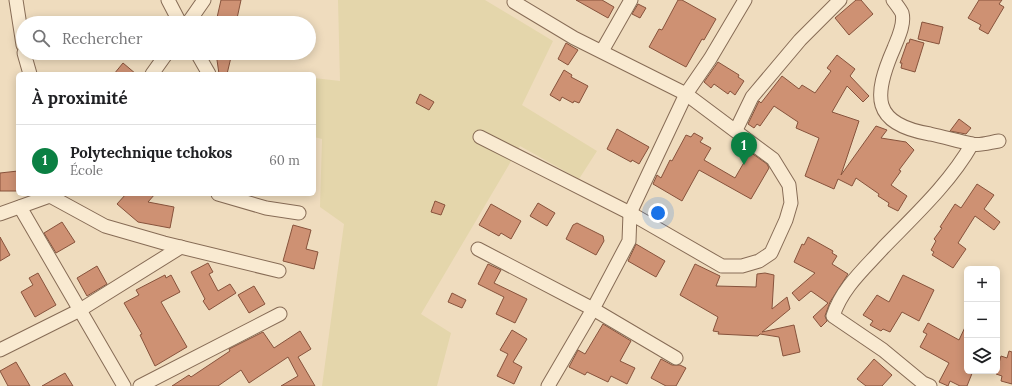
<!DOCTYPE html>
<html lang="fr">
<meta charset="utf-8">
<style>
:root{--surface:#fff;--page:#f2f2f2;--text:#202124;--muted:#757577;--line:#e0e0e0;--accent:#0b8043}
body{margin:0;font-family:Lora,serif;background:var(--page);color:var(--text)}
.controls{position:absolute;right:12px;bottom:12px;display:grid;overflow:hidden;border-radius:6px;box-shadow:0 2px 10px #0003}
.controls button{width:36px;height:36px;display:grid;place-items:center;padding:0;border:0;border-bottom:1px solid var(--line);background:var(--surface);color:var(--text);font:20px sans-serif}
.you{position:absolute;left:658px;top:213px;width:14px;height:14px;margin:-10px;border:3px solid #fff;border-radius:50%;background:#1a73e8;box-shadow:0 0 0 6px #1a73e833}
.badge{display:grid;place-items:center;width:26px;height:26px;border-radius:50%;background:var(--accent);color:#fff;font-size:13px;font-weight:700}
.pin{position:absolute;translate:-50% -33px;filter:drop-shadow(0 1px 2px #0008)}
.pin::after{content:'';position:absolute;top:21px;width:14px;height:12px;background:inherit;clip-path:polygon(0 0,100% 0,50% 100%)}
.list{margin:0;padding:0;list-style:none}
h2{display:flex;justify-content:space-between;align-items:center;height:52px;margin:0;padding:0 16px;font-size:17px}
h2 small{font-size:13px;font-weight:400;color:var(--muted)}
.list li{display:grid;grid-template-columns:26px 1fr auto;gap:12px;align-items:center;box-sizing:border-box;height:72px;padding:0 16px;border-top:1px solid var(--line)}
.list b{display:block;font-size:15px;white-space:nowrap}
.list p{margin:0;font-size:13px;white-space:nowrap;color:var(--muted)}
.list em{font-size:13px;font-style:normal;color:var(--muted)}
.icon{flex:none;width:22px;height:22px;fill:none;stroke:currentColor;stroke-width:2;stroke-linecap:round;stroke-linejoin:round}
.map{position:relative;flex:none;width:1012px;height:386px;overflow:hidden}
.search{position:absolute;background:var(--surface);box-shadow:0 2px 10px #0003;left:16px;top:16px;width:300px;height:44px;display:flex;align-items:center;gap:10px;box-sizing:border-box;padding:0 14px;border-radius:22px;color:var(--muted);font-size:15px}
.panel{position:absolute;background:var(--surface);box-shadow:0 2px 10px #0003;left:16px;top:72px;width:300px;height:124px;border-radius:6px}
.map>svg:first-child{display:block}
.farmland{fill:#e4d6ab}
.building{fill:#ce9173;stroke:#87533c}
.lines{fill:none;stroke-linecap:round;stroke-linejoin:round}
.minor-casing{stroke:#876c56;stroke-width:15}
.minor{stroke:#f9ead1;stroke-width:13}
</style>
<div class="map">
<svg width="1012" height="386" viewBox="0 0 1012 386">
<rect width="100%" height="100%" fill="#efdcbe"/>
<!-- farmland -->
<polygon class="farmland" points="338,0 485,0 553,41 522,105 597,151 579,179 520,146 421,314 451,333 437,386 322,386 344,224 320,207 322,139 314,137 314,78 340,81"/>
<!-- building -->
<g class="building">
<polygon points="221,0 241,0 236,23 216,22"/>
<polygon points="576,0 602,0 614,7 608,18"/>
<polygon points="678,0 682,0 716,19 704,40 702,39 686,67 649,47 659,29 662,30"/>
<polygon points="856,0 861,0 873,14 849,35 835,18"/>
<polygon points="979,0 1002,0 999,4 1004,7 988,34 979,29 981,25 968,18"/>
<polygon points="638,4 646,8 640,18 632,14"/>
<polygon points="922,22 943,27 939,44 918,39"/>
<polygon points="910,39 924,43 915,72 901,68 902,63 900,63 907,43 909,43"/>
<polygon points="566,43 578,50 568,65 558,59"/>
<polygon points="216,53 232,53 227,74 219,74"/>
<polygon points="837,55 855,69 850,76 869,96 863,102 847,86 832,112 859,121 841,175 876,126 887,130 881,138 906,142 914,150 899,170 901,171 891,185 907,196 898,211 888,206 889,203 878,196 879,194 856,178 852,186 838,179 834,189 805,176 819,138 796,128 798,122 774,106 760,126 757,124 754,128 748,124 759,101 761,103 782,76 799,89 802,85 815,93 831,71 827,68"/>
<polygon points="718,62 739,75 738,77 744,81 735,95 730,91 728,94 714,84 711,88 704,82"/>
<polygon points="123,63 136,74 114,74"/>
<polygon points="564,70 572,75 571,77 588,86 579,103 574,101 573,103 562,97 560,101 550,95"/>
<polygon points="420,94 434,102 429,110 416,103"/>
<polygon points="959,119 971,128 966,134 950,131"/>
<polygon points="617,129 649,147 639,164 632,160 631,162 607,149"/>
<polygon points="694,133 703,138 700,142 711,148 704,160 735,178 750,152 767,164 769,168 751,199 699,170 682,201 653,184 657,175 661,178 670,160 672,161 686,135 691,137"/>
<polygon points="18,171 18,191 0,191 0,173"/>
<polygon points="977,184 994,195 984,209 1000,222 994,230 975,216 958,243 966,249 953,268 932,255 934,252 931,250 936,241 934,239 942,228 940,227 955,204 961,208"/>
<polygon points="126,194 155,194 148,202 174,207 170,228 138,222 117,204"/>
<polygon points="435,201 445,205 441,215 431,212"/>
<polygon points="538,203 555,213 547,226 530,216"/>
<polygon points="491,204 521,221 511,239 501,233 499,236 479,225"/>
<polygon points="62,222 75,242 56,253 44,233"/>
<polygon points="577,223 603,236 604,241 596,255 566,239 573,225"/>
<polygon points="293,225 311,230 306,249 318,252 314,269 283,261"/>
<polygon points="0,237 10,255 0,261"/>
<polygon points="808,237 833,251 832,253 837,256 832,264 848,274 830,302 825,316 827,321 821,327 813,317 828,303 811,291 799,301 792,293 815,273 794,262 802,244 804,245"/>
<polygon points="636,244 665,261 656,277 628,261"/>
<polygon points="208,263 213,272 209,274 218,291 230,284 236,293 209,310 203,301 205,299 191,272"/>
<polygon points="488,264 501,270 494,283 527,299 515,323 496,314 504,297 478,284"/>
<polygon points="695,264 720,276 716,286 756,287 757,274 765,273 774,275 772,309 787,297 790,309 762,332 794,325 800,352 783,356 779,337 760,334 758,336 718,334 719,332 713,331 718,317 680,295"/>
<polygon points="97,266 107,284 87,296 77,278"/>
<polygon points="38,273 56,305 35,317 21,292 33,285 29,278"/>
<polygon points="165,275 166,278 171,275 180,292 161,302 187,347 155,366 140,335 142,334 124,303 139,295 136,290"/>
<polygon points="903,275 934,290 919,321 902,312 890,332 883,329 881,331 870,325 873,321 863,315 877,295 889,302"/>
<polygon points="254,286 265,304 249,313 238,295"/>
<polygon points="452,293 466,300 462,308 448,302"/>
<polygon points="928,323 959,340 967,323 967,371 973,371 967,386 960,386 950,381 948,386 939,382 949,363 920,347 927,334 923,332"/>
<polygon points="603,324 631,341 620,361 635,368 627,384 611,376 608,382 587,372 585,375 569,367 578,350 585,354"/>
<polygon points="512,330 527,339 513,362 522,367 514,384 497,376 508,354 500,350"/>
<polygon points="300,331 311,349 298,357 315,386 281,386 298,376 288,357 249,383 241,370 218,386 172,386 189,375 191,377 230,351 229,349 263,332 274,348"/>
<polygon points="1009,351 1012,352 1012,384 1001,381 1002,376 996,374 1001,356 1007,358"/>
<polygon points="661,359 672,365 680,365 686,368 676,386 666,386 651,378"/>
<polygon points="874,359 892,375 882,386 866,386 857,379"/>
<polygon points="16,362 30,386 8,386 0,371"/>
<polygon points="65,373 73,386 42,386"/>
</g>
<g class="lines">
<!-- minor casing -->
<g class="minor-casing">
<g id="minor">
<polyline points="16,0 23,45"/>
<polyline points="168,0 180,23"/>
<path d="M893,0C896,4 900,9 902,13C905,24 898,38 894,48C873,96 871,124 930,134C944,137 958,141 972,144C980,146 991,142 999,141"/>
<polyline points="188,23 204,0"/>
<polyline points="602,51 631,0"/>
<polyline points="24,53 30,74"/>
<polyline points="197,53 209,74"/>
<polyline points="152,74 167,53"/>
<polyline points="736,130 752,97 800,40 840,0"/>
<polyline points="480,137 630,213 722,266 742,266 759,261 771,253 786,220 791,203 789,185 773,159 686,94 574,38 514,2 516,0"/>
<polyline points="218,194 266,208 299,213"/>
<polyline points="20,207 124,386"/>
<polyline points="0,214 50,196 105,226 164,243 279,271"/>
<polyline points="478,249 593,309 548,386"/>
<polyline points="0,350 80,310 181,247"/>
<polyline points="676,358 593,309 629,241 630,213 686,94 710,59 745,0"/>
<polyline points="140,386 280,314"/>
<path d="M930,386L923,383L883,350L833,316C842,288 864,269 883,248C914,216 950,183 972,144"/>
</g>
</g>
<!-- minor -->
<use href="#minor" class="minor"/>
</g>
</svg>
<div class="controls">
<button>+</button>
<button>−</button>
<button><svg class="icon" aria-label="layers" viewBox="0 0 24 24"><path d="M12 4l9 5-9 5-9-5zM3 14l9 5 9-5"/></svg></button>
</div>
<div class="you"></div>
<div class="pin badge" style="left:744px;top:165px">1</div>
<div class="search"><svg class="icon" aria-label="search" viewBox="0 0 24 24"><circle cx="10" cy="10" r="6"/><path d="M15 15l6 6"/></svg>Rechercher</div>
<section class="panel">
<h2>À proximité<small></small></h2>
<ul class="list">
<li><span class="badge">1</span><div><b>Polytechnique tchokos</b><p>École</p></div><em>60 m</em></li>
</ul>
</section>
</div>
